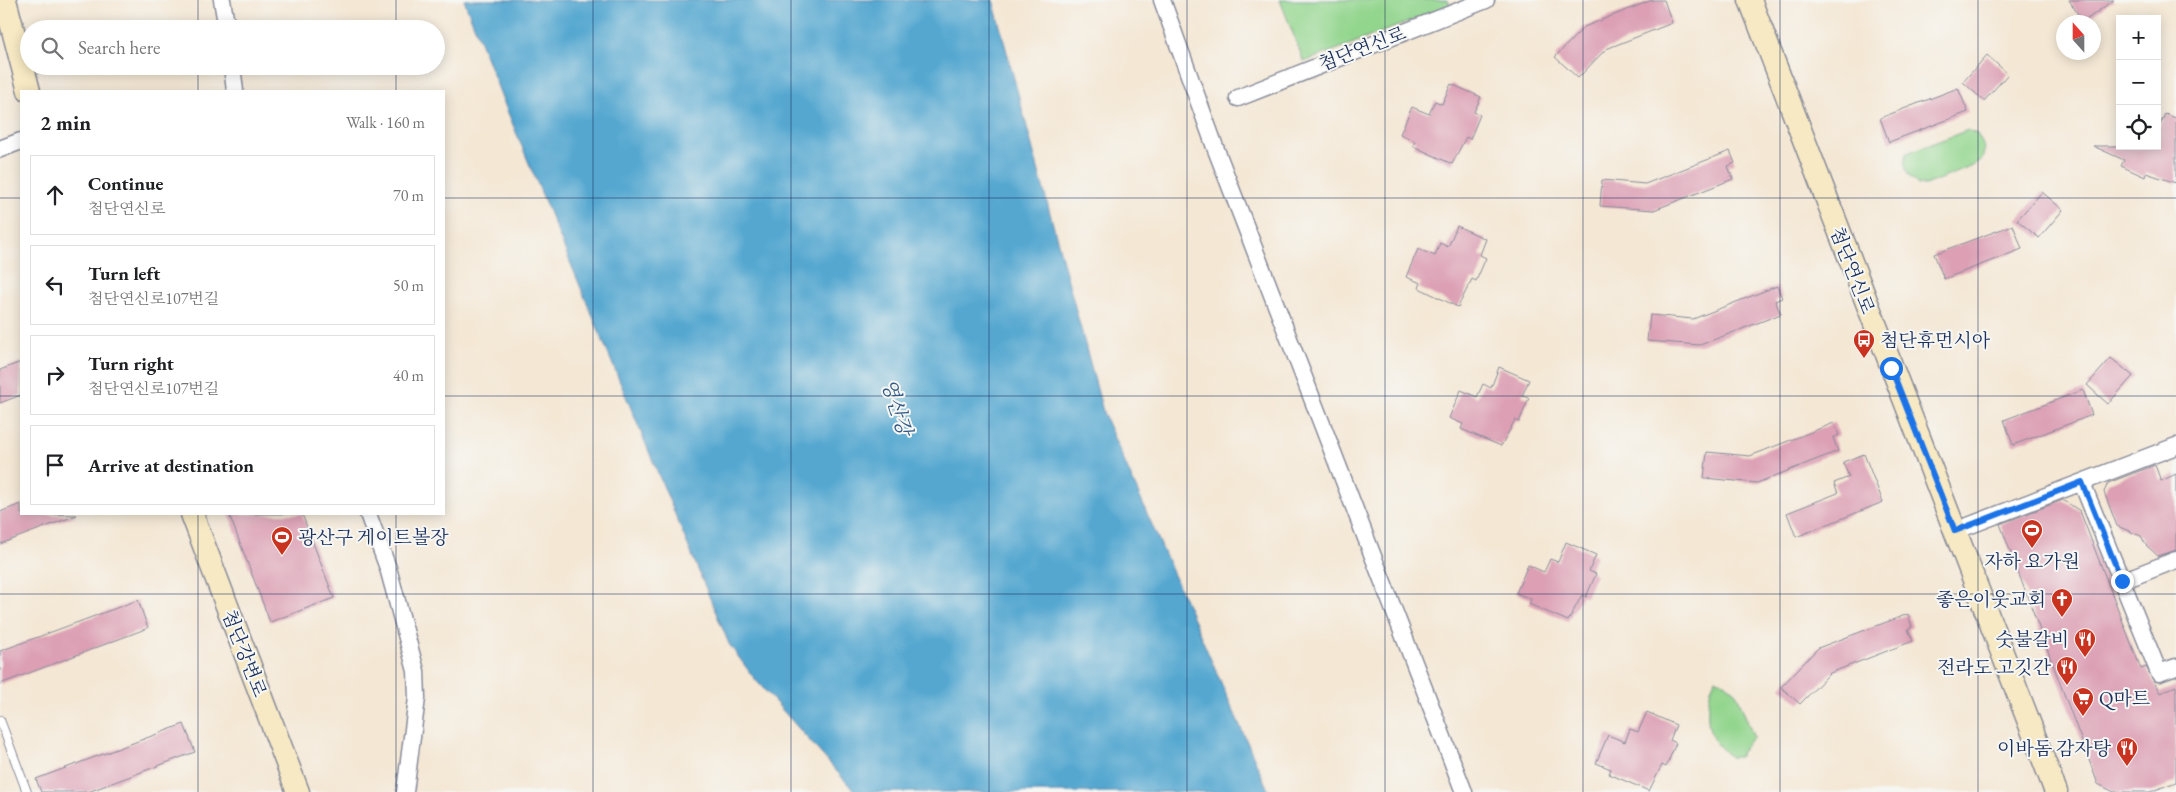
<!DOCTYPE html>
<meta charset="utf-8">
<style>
:root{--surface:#fff;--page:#f6f6f6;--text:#202124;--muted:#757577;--line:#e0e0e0}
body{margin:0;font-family:"EB Garamond","Noto Serif KR",serif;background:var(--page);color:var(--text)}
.controls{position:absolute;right:15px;top:15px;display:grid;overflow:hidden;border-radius:0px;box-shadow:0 2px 12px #0003}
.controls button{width:45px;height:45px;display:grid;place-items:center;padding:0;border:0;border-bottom:1px solid var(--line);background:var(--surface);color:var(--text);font:25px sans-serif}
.compass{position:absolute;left:2056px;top:15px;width:45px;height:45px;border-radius:50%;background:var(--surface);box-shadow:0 2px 12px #0003;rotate:339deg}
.stop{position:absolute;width:15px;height:15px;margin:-11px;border:4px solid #1a73e8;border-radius:50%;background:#fff}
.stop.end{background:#1a73e8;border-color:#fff;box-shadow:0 1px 5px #0008}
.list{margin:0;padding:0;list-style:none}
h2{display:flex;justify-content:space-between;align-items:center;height:65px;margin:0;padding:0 20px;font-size:21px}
h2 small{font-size:16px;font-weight:400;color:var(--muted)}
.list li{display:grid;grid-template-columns:32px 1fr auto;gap:15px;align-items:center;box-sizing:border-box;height:80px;margin:0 10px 10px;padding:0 10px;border:1px solid var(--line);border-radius:0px}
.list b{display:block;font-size:19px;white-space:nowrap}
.list p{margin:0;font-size:16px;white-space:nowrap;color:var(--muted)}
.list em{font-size:16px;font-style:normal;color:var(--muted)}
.icon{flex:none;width:28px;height:28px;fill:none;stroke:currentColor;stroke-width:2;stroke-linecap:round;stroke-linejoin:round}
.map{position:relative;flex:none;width:2176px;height:792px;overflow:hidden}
.search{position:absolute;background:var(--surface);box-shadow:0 2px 12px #0003;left:20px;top:20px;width:425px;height:55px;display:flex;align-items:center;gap:12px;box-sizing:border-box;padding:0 18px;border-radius:28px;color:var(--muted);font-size:19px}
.panel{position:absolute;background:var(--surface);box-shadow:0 2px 12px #0003;left:20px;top:90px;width:425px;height:425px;border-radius:0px}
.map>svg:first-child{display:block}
.green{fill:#92d58d;stroke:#568276}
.water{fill:#54a7d0;stroke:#386b97}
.building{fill:#dc9fb4}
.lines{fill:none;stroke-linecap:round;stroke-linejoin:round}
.lane-casing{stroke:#888b99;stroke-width:10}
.street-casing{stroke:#888b99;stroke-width:19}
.secondary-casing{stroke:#888b99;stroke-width:25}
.lane{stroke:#fff;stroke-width:8}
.street{stroke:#fff;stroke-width:16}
.secondary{stroke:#f7e9c3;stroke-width:22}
.route{stroke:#1a73e8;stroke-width:6}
.grid{fill:none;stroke:#1b2f5e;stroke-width:1;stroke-opacity:0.55}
.labels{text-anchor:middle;stroke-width:4;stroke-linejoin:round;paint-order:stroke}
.street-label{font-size:19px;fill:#1b2f5e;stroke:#f6f6f2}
.poi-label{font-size:19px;fill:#1b2f5e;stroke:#f6f6f2;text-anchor:end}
.water-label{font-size:20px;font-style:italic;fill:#2f5986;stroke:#f6f6f2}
</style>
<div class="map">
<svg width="2176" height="792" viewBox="0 0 2176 792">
<rect width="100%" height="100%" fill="#f6f6f2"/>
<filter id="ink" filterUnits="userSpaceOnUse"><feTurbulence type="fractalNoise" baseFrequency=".02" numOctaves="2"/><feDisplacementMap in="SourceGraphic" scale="10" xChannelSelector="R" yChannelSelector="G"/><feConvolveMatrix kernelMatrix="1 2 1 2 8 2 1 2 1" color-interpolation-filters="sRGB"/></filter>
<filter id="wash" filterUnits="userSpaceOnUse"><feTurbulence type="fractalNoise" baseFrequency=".0096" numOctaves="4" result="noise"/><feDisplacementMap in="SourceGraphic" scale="20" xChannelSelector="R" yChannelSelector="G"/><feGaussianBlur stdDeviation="1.12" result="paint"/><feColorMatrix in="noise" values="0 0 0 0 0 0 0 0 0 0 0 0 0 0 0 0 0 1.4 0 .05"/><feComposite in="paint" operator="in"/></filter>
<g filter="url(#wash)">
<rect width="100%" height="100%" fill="#f4e7d4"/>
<!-- green -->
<g class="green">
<polygon points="1280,0 1448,0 1450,6 1304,62"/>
<path d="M1968,130L1977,134L1985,148L1982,160L1971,167L1925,185H1918C1906,174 1903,170 1907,153Z"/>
<path d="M1716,678L1735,690L1754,738L1748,742L1739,757H1730C1725,752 1719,746 1714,740C1704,725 1707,692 1716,678Z"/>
</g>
<!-- water -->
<polygon class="water" points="464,0 993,0 1104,415 1269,792 855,792 754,678 729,644 506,108"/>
<g id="blocks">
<!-- building -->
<g class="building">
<polygon points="1652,0 1664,0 1672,23 1606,49 1578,78 1555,57 1584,27"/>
<polygon points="2069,0 2114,0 2083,22"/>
<polygon points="1987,55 2008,74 1984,101 1963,82"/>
<polygon points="1451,84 1481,97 1474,112 1480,115 1470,139 1466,137 1452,164 1413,146 1415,141 1400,134 1412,107 1429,114 1435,101 1442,104"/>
<polygon points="1958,88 1968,112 1889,142 1880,118"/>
<polygon points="2165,114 2176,118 2176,183 2146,173 2145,177 2121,166 2124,160 2093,146 2157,146 2157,132"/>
<polygon points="1730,151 1735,163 1728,166 1733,179 1654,210 1600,206 1602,180 1645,184"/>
<polygon points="2042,192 2063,210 2039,238 2017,220"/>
<polygon points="2013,225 2022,249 1944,279 1934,254"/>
<polygon points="1457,226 1486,239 1480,255 1486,258 1476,281 1472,279 1458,307 1419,288 1421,283 1406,277 1418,249 1435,256 1440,243 1448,247"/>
<polygon points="1777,286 1782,298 1775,301 1781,314 1700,345 1647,341 1650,315 1693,319"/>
<polygon points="2111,358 2133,376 2108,404 2087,385"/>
<polygon points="21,362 21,395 0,403 0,370"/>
<polygon points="1499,367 1529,380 1522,396 1529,398 1519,422 1515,420 1501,446 1461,429 1463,424 1449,418 1461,390 1477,397 1483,384 1491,388"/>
<polygon points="2083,390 2092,415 2013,445 2004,420"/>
<polygon points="1834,423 1839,435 1833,438 1838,451 1757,483 1704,478 1707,452 1750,456"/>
<polygon points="1864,454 1883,502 1796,537 1787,513 1838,493 1834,483 1849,477 1843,462"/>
<polygon points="2155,465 2161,481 2176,474 2176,550 2158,556 2146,545 2141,536 2117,526 2104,492 2108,483"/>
<polygon points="2063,500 2080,511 2141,669 2146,667 2160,693 2176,686 2176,782 2150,792 2114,792 2098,784 2000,524"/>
<polygon points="21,504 21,514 77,515 0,544 0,512"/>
<polygon points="229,514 302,514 334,598 270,622"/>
<polygon points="1566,542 1596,555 1589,571 1596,574 1586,597 1582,595 1568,621 1529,604 1531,599 1516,593 1528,565 1544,572 1550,559 1558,562"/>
<polygon points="138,600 148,628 0,684 0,651"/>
<polygon points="1908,614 1912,627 1908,629 1913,641 1830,673 1800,704 1781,687 1818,648"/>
<polygon points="1647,712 1676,725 1670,740 1676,743 1666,767 1662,765 1649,791 1609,774 1611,769 1596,763 1608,735 1625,742 1630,729 1638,732"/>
<polygon points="184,724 195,752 88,792 41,792 36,779"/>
</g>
</g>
</g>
<g filter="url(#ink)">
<use href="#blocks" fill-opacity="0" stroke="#888b99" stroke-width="1"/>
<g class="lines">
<!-- lane casing -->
<g class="lane-casing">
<polyline id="lane" points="0,720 27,792"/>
</g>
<!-- street casing -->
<g class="street-casing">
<g id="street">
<polyline points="222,0 227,29"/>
<polyline points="1162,0 1215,147 1464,792"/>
<polyline points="232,66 235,91"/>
<polyline points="1238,98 1486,0"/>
<polyline points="0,149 21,141"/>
<polyline points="2082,483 2159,673 2176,667"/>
<polyline points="368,514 388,568 416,671 417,698 405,792"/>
<polyline points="1955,531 2176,446"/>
<polyline points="2122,581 2176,560"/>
</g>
</g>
<!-- secondary casing -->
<g class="secondary-casing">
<g id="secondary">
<polyline points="5,0 29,91"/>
<polyline points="1750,0 2056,792"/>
<polyline points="192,514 298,792"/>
</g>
</g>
<!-- lane -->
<use href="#lane" class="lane"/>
<!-- street -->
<use href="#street" class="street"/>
<!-- secondary -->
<use href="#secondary" class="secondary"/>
</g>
</g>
<g class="lines" filter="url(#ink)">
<!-- route -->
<polyline class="route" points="1891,368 1955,531 2082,482 2122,581"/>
</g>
<!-- grid -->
<path class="grid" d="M198,0V29M396,0V29M593,0V792M791,0V792M989,0V792M1187,0V792M1385,0V792M1583,0V792M1780,0V792M1978,0V792M198,66V91M396,66V91M0,198H21M444,198H2176M0,396H21M444,396H2176M198,514V792M396,514V792M0,594H2176"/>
<!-- icons -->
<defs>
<g id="bus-pin" transform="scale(1.125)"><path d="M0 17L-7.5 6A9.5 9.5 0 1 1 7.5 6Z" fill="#c8321e" stroke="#f6f6f2"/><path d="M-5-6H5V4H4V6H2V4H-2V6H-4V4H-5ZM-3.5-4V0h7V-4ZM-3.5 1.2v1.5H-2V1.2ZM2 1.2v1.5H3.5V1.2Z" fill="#fff"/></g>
<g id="stadium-pin" transform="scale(1.125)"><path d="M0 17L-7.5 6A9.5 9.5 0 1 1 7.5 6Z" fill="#c8321e" stroke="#f6f6f2"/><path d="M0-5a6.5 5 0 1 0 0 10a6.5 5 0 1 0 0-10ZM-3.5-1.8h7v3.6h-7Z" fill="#fff"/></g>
<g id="church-pin" transform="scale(1.125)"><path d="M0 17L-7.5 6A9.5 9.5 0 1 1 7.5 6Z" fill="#c8321e" stroke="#f6f6f2"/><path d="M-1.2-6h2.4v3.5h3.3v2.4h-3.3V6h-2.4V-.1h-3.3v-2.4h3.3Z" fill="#fff"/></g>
<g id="restaurant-pin" transform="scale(1.125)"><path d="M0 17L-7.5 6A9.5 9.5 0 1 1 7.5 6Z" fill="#c8321e" stroke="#f6f6f2"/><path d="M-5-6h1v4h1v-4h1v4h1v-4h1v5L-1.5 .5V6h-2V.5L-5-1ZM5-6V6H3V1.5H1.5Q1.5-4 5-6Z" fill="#fff"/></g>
<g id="supermarket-pin" transform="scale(1.125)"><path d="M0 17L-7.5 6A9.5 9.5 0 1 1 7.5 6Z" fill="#c8321e" stroke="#f6f6f2"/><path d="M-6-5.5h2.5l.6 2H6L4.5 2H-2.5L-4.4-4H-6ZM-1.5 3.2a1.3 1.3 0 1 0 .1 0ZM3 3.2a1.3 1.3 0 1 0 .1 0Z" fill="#fff"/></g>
</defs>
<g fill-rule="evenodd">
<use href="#bus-pin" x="1864" y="340"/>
<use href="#stadium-pin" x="2032" y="530"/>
<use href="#stadium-pin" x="282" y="537"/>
<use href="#church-pin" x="2062" y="599"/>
<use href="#restaurant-pin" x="2085" y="639"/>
<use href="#restaurant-pin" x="2067" y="667"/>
<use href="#supermarket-pin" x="2083" y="698"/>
<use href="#restaurant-pin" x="2127" y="748"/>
</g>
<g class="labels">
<!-- street labels -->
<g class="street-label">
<text transform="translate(1362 48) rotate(-21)" y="7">첨단연신로</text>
<text transform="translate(1853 270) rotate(69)" y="7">첨단연신로</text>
<text transform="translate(245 653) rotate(69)" y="7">첨단강변로</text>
</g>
<!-- poi labels -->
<g class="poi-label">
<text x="1880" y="347" text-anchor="start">첨단휴먼시아</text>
<text x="298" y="544" text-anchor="start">광산구 게이트볼장</text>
<text x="2032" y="568" text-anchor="middle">자하 요가원</text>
<text x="2046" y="606">좋은이웃교회</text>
<text x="2069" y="646">숫불갈비</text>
<text x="2051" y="674">전라도 고깃간</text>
<text x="2099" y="705" text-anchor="start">Q마트</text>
<text x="2111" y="755">이바돔 감자탕</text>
</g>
<!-- water labels -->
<g class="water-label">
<text transform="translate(897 407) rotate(72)" y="7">영산강</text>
</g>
</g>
</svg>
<div class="controls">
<button>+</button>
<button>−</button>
<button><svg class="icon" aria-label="locate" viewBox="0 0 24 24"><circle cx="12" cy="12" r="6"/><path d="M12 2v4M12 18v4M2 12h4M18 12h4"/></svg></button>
</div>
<svg class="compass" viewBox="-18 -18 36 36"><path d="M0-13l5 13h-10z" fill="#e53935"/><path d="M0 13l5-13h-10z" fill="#757577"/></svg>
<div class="stop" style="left:1891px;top:368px"></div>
<div class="stop end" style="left:2122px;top:581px"></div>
<div class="search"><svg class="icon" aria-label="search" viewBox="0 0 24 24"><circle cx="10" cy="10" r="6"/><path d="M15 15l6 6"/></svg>Search here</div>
<section class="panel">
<h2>2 min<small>Walk · 160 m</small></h2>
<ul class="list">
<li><svg class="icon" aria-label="ahead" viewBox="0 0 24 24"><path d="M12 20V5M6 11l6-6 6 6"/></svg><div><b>Continue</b><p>첨단연신로</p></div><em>70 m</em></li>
<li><svg class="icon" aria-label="left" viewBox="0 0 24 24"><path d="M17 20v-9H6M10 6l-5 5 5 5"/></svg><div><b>Turn left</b><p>첨단연신로107번길</p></div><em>50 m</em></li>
<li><svg class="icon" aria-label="right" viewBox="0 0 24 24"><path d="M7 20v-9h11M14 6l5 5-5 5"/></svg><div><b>Turn right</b><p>첨단연신로107번길</p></div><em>40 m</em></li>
<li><svg class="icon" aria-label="arrive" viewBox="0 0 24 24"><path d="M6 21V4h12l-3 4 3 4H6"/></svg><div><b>Arrive at destination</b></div></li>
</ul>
</section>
</div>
